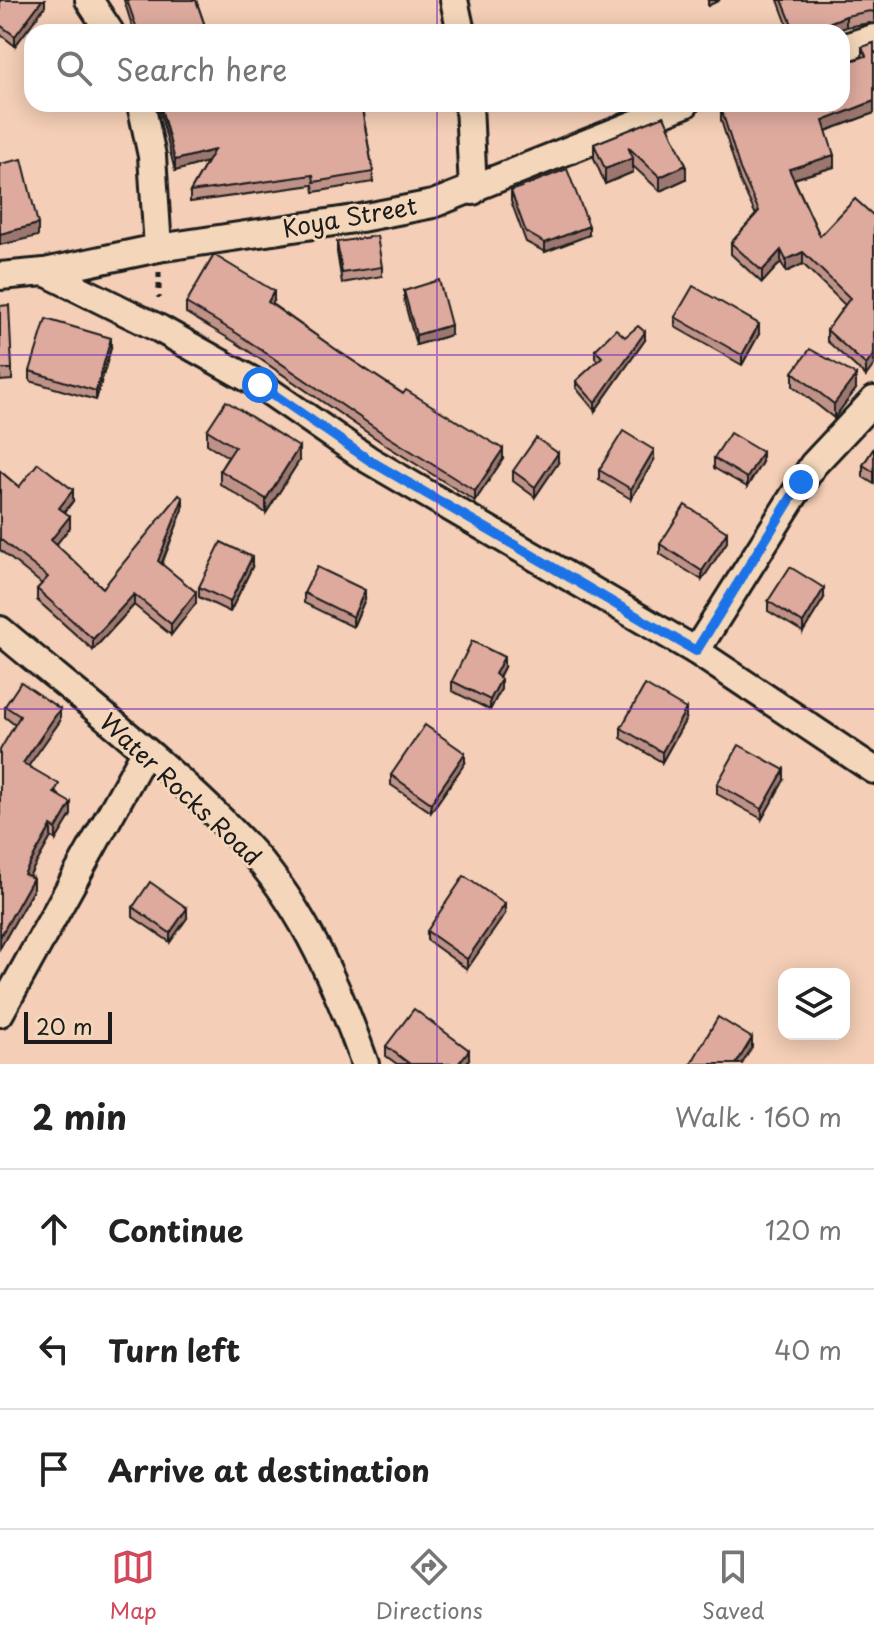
<!DOCTYPE html>
<meta charset="utf-8">
<style>
:root{--surface:#fff;--page:#f6f6f6;--text:#222;--muted:#767676;--line:#e0e0e0;--accent:#d1495b}
body{margin:0;font-family:"Playpen Sans",sans-serif;background:var(--page);color:var(--text)}
.controls{position:absolute;right:24px;bottom:24px;display:grid;overflow:hidden;border-radius:16px;box-shadow:0 4px 20px #0003}
.controls button{width:72px;height:72px;display:grid;place-items:center;padding:0;border:0;border-bottom:2px solid var(--line);background:var(--surface);color:var(--text);font:40px sans-serif}
.scale{position:absolute;left:24px;bottom:20px;width:88px;box-sizing:border-box;padding-left:8px;border:4px solid #1c1c1c;border-top:0;font-size:22px;line-height:28px;white-space:nowrap;color:#1c1c1c;-webkit-text-stroke:6px #f4d7ba;paint-order:stroke}
.stop{position:absolute;width:24px;height:24px;margin:-18px;border:6px solid #1a73e8;border-radius:50%;background:#fff}
.stop.end{background:#1a73e8;border-color:#fff;box-shadow:0 2px 8px #0008}
.list{margin:0;padding:0;list-style:none}
h2{display:flex;justify-content:space-between;align-items:center;height:104px;margin:0;padding:0 32px;font-size:34px}
h2 small{font-size:26px;font-weight:400;color:var(--muted)}
.list li{display:grid;grid-template-columns:52px 1fr auto;gap:24px;align-items:center;box-sizing:border-box;height:120px;padding:0 32px;border-top:2px solid var(--line)}
.list b{display:block;font-size:30px;white-space:nowrap}
.list em{font-size:26px;font-style:normal;color:var(--muted)}
.icon{flex:none;width:44px;height:44px;fill:none;stroke:currentColor;stroke-width:2;stroke-linecap:round;stroke-linejoin:round}
.map{position:relative;flex:none;width:874px;height:1064px;overflow:hidden}
.search{position:absolute;background:var(--surface);box-shadow:0 4px 20px #0003;left:24px;right:24px;top:24px;height:88px;display:flex;align-items:center;gap:20px;box-sizing:border-box;padding:0 28px;border-radius:24px;color:var(--muted);font-size:30px}
.sheet{height:464px;background:var(--surface)}
nav{display:flex;justify-content:space-around;align-items:center;box-sizing:border-box;height:112px;border-top:2px solid var(--line);background:var(--surface);font-size:22px;color:var(--muted)}
nav a{display:grid;justify-items:center;gap:4px}
nav .on{color:var(--accent)}
.map>svg:first-child{display:block}
.lines{fill:none;stroke-linecap:round;stroke-linejoin:round}
.street-casing{stroke:#1c1c1c;stroke-width:32}
.path{stroke:#1c1c1c;stroke-width:5;stroke-dasharray:6 6;stroke-linecap:butt}
.street{stroke:#f4d7ba;stroke-width:26}
.wall{fill:#bf9288;stroke:#1c1c1c;stroke-width:2}
.shaded-wall{fill:#9b776f;stroke:#1c1c1c;stroke-width:2}
.building{fill:#deaa9e;stroke:#1c1c1c;stroke-width:2}
.route{stroke:#1a73e8;stroke-width:10}
.grid{fill:none;stroke:#7b2cbf;stroke-width:2;stroke-opacity:0.55}
.labels{text-anchor:middle;stroke-width:6;stroke-linejoin:round;paint-order:stroke}
.street-label{font-size:24px;fill:#1c1c1c;stroke:#f4d7ba}
</style>
<div class="map">
<svg width="874" height="1064" viewBox="0 0 874 1064">
<rect width="100%" height="100%" fill="#f4ceb6"/>
<filter id="ink" filterUnits="userSpaceOnUse"><feTurbulence type="fractalNoise" baseFrequency=".0125" numOctaves="2"/><feDisplacementMap in="SourceGraphic" scale="16" xChannelSelector="R" yChannelSelector="G"/><feConvolveMatrix kernelMatrix="1 2 1 2 8 2 1 2 1" color-interpolation-filters="sRGB"/></filter>
<g filter="url(#ink)">
<g class="lines">
<!-- street casing -->
<g class="street-casing">
<g id="street">
<polyline points="89,0 110,32"/>
<polyline points="454,0 461,32"/>
<polyline points="842,48 874,38"/>
<polyline points="141,104 152,156 158,248"/>
<polyline points="469,104 473,191"/>
<polyline points="45,272 160,329 260,385 369,460 696,651 874,770"/>
<polyline points="0,276 45,272 158,248 361,218 433,204 685,104"/>
<path d="M0,630C83,700 178,771 251,851C304,909 339,990 365,1064"/>
<polyline points="696,651 813,465 874,400"/>
<polyline points="0,1013 145,752"/>
</g>
</g>
<!-- path -->
<polyline class="path" points="159,272 159,298"/>
<!-- street -->
<use href="#street" class="street"/>
</g>
<!-- wall -->
<g class="wall">
<polygon points="0,0 45,0 45,6 15,46 0,34"/>
<polygon points="124,0 196,0 207,32 134,32"/>
<polygon points="778,0 874,0 874,24 870,23 846,27 834,32 790,32"/>
<polygon points="874,43 874,113 826,131 834,167 794,179 820,236 874,216 866,376 827,341 827,330 845,305 803,264 786,272 781,262 762,283 731,254 731,243 756,215 740,181 721,120 721,108 862,57 862,47"/>
<polygon points="158,104 378,104 362,108 373,172 373,182 314,192 313,185 190,202 190,192 207,162 175,171"/>
<polygon points="664,116 686,179 660,191 633,166 633,172 605,184 594,158 594,144"/>
<polygon points="511,191 589,235 545,252 526,242 511,201"/>
<polygon points="337,242 382,267 382,276 342,283 337,252"/>
<polygon points="404,291 451,335 416,345 404,300"/>
<polygon points="274,301 272,304 341,353 503,459 475,501 387,446 238,344 186,313 186,303"/>
<polygon points="0,306 12,369 12,380 0,381"/>
<polygon points="675,317 759,334 742,365 675,327"/>
<polygon points="625,337 645,340 595,411 576,388 576,381 598,361 595,358 595,350"/>
<polygon points="111,348 96,400 30,381 30,371"/>
<polygon points="793,372 856,389 834,418 793,386"/>
<polygon points="207,430 299,461 266,513 220,484 220,470 228,457 207,444"/>
<polygon points="874,448 874,484 863,477 863,465"/>
<polygon points="714,458 762,462 747,487 714,468"/>
<polygon points="654,460 631,499 599,480 599,470"/>
<polygon points="558,463 535,497 513,481 513,471"/>
<polygon points="0,471 19,487 73,501 65,512 70,527 56,545 103,588 183,509 162,564 196,603 171,635 134,605 93,650 37,600 37,589 42,584 0,550"/>
<polygon points="727,542 702,580 660,554 660,544"/>
<polygon points="252,567 230,612 199,597 199,587"/>
<polygon points="304,593 365,599 353,627 304,603"/>
<polygon points="824,598 803,632 768,611 768,601"/>
<polygon points="504,667 499,677 501,689 490,710 452,691 452,681"/>
<polygon points="5,706 60,721 28,766 59,795 71,815 56,840 51,837 29,876 33,890 0,948 15,725 5,717"/>
<polygon points="686,719 662,762 621,738 621,728"/>
<polygon points="465,763 431,812 391,785 391,775"/>
<polygon points="784,780 762,819 717,794 717,784"/>
<polygon points="133,907 187,918 170,942 133,917"/>
<polygon points="505,914 467,969 427,940 427,931"/>
<polygon points="386,1046 469,1059 466,1064 397,1064 386,1056"/>
</g>
<!-- shaded-wall -->
<g class="shaded-wall">
<polygon points="42,0 45,0 45,6 15,46 15,36"/>
<polygon points="708,0 720,0 708,6"/>
<polygon points="846,16 846,27 834,32 805,32"/>
<polygon points="874,101 874,113 823,132 823,121"/>
<polygon points="360,104 378,104 360,109"/>
<polygon points="214,150 214,160 175,171 175,160"/>
<polygon points="834,155 834,167 789,180 789,169"/>
<polygon points="633,158 633,172 605,184 605,169"/>
<polygon points="686,165 686,179 660,191 660,177"/>
<polygon points="38,224 38,236 0,245 0,234"/>
<polygon points="589,226 589,235 545,252 545,243"/>
<polygon points="781,250 781,262 762,283 762,271"/>
<polygon points="803,252 803,264 786,272 786,260"/>
<polygon points="274,291 274,301 268,311 268,302"/>
<polygon points="759,324 759,334 742,365 742,355"/>
<polygon points="451,325 451,335 416,345 416,335"/>
<polygon points="645,332 645,340 595,411 595,403"/>
<polygon points="111,338 111,348 96,400 96,391"/>
<polygon points="874,354 874,365 866,376 866,365"/>
<polygon points="856,375 856,389 834,418 834,404"/>
<polygon points="299,447 299,461 266,513 266,499"/>
<polygon points="503,449 503,459 475,501 475,491"/>
<polygon points="654,450 654,460 631,499 631,489"/>
<polygon points="762,452 762,462 747,487 747,478"/>
<polygon points="558,453 558,463 535,497 535,487"/>
<polygon points="73,490 73,501 59,518 59,508"/>
<polygon points="183,498 183,509 158,572 158,561"/>
<polygon points="70,516 70,527 51,551 51,540"/>
<polygon points="727,532 727,542 702,580 702,571"/>
<polygon points="252,557 252,567 230,612 230,602"/>
<polygon points="824,588 824,598 803,632 803,623"/>
<polygon points="365,590 365,599 353,627 353,617"/>
<polygon points="196,592 196,603 171,635 171,624"/>
<polygon points="134,594 134,605 93,650 93,639"/>
<polygon points="504,657 504,667 495,684 495,674"/>
<polygon points="501,679 501,689 490,710 490,700"/>
<polygon points="60,709 60,721 23,774 23,763"/>
<polygon points="686,709 686,719 662,762 662,752"/>
<polygon points="465,753 465,763 431,812 431,803"/>
<polygon points="784,770 784,780 762,819 762,809"/>
<polygon points="71,803 71,815 56,840 56,829"/>
<polygon points="51,826 51,837 24,885 24,874"/>
<polygon points="33,878 33,890 0,948 0,937"/>
<polygon points="505,904 505,914 467,969 467,959"/>
<polygon points="187,908 187,918 170,942 170,933"/>
<polygon points="752,1038 752,1047 742,1064 736,1064"/>
<polygon points="469,1050 469,1059 466,1064 458,1064"/>
</g>
<!-- building -->
<g class="building">
<polygon points="0,0 42,0 15,36 0,25"/>
<polygon points="127,0 196,0 207,32 138,32"/>
<polygon points="782,0 874,0 874,12 870,11 846,16 805,32 795,32"/>
<polygon points="874,43 874,101 823,121 834,155 789,169 820,236 855,199 874,216 874,354 866,365 827,330 850,298 803,252 786,260 781,250 762,271 731,243 759,211 740,169 721,108 732,104 842,104 842,64 866,56 862,47"/>
<polygon points="160,104 361,104 373,172 314,182 313,175 190,192 214,150 175,160"/>
<polygon points="664,116 686,165 660,177 628,147 633,158 605,169 594,144"/>
<polygon points="22,159 38,224 0,234 0,164"/>
<polygon points="567,169 589,226 545,243 526,232 511,191"/>
<polygon points="377,236 382,267 342,273 337,242"/>
<polygon points="214,255 274,291 268,302 341,353 403,394 406,390 503,449 475,491 387,436 238,334 186,303"/>
<polygon points="439,280 451,325 416,335 404,291"/>
<polygon points="693,286 759,324 742,355 675,317"/>
<polygon points="9,305 12,369 0,369 0,306"/>
<polygon points="46,319 111,338 96,391 30,371"/>
<polygon points="638,326 645,332 595,403 576,381 602,357 595,350 616,329 625,337"/>
<polygon points="810,349 856,375 834,404 793,372"/>
<polygon points="226,401 299,447 266,499 220,470 235,447 207,430"/>
<polygon points="623,431 654,450 631,489 599,470"/>
<polygon points="730,433 762,452 747,478 714,458"/>
<polygon points="536,438 558,453 535,487 513,471"/>
<polygon points="874,448 874,472 863,465"/>
<polygon points="38,463 73,490 59,508 70,516 51,540 103,588 179,495 183,498 158,561 196,592 171,624 134,594 93,639 37,589 48,577 0,539 0,471 19,487"/>
<polygon points="685,505 727,532 702,571 660,544"/>
<polygon points="221,542 252,557 230,602 199,587"/>
<polygon points="317,567 365,590 353,617 304,593"/>
<polygon points="790,567 824,588 803,623 768,601"/>
<polygon points="472,641 504,657 495,674 501,679 490,700 452,681"/>
<polygon points="21,682 60,709 23,763 59,784 54,793 71,803 56,829 51,826 24,874 33,878 0,937 0,750 20,716 5,706"/>
<polygon points="645,685 686,709 662,752 621,728"/>
<polygon points="425,725 465,753 431,803 391,775"/>
<polygon points="739,745 784,770 762,809 717,784"/>
<polygon points="464,876 505,904 467,959 427,931"/>
<polygon points="150,882 187,908 170,933 133,907"/>
<polygon points="414,1009 469,1050 458,1064 410,1064 386,1046"/>
<polygon points="718,1017 752,1038 736,1064 691,1064"/>
</g>
</g>
<g class="lines" filter="url(#ink)">
<!-- route -->
<polyline class="route" points="260,385 369,460 696,651 801,482"/>
</g>
<!-- grid -->
<path class="grid" d="M437,0V32M437,104V1064M0,355H874M0,709H874"/>
<g class="labels">
<!-- street labels -->
<g class="street-label">
<text transform="translate(350 218) rotate(-10)" y="8">Koya Street</text>
<text transform="translate(180 790) rotate(43)" y="8">Water Rocks Road</text>
</g>
</g>
</svg>
<div class="controls">
<button><svg class="icon" aria-label="layers" viewBox="0 0 24 24"><path d="M12 4l9 5-9 5-9-5zM3 14l9 5 9-5"/></svg></button>
</div>
<div class="scale">20 m</div>
<div class="stop" style="left:260px;top:385px"></div>
<div class="stop end" style="left:801px;top:482px"></div>
<div class="search"><svg class="icon" aria-label="search" viewBox="0 0 24 24"><circle cx="10" cy="10" r="6"/><path d="M15 15l6 6"/></svg>Search here</div>
</div>
<section class="sheet">
<h2>2 min<small>Walk · 160 m</small></h2>
<ul class="list">
<li><svg class="icon" aria-label="ahead" viewBox="0 0 24 24"><path d="M12 20V5M6 11l6-6 6 6"/></svg><div><b>Continue</b></div><em>120 m</em></li>
<li><svg class="icon" aria-label="left" viewBox="0 0 24 24"><path d="M17 20v-9H6M10 6l-5 5 5 5"/></svg><div><b>Turn left</b></div><em>40 m</em></li>
<li><svg class="icon" aria-label="arrive" viewBox="0 0 24 24"><path d="M6 21V4h12l-3 4 3 4H6"/></svg><div><b>Arrive at destination</b></div></li>
</ul>
</section>
<nav>
<a class="on"><svg class="icon" aria-label="map" viewBox="0 0 24 24"><path d="M3 6l6-2 6 2 6-2v14l-6 2-6-2-6 2zM9 4v14M15 6v14"/></svg>Map</a>
<a><svg class="icon" aria-label="directions" viewBox="0 0 24 24"><path d="M12 3l9 9-9 9-9-9zM9 14v-3h6M13 9l2 2-2 2"/></svg>Directions</a>
<a><svg class="icon" aria-label="saved" viewBox="0 0 24 24"><path d="M7 4h10v16l-5-4-5 4z"/></svg>Saved</a>
</nav>
